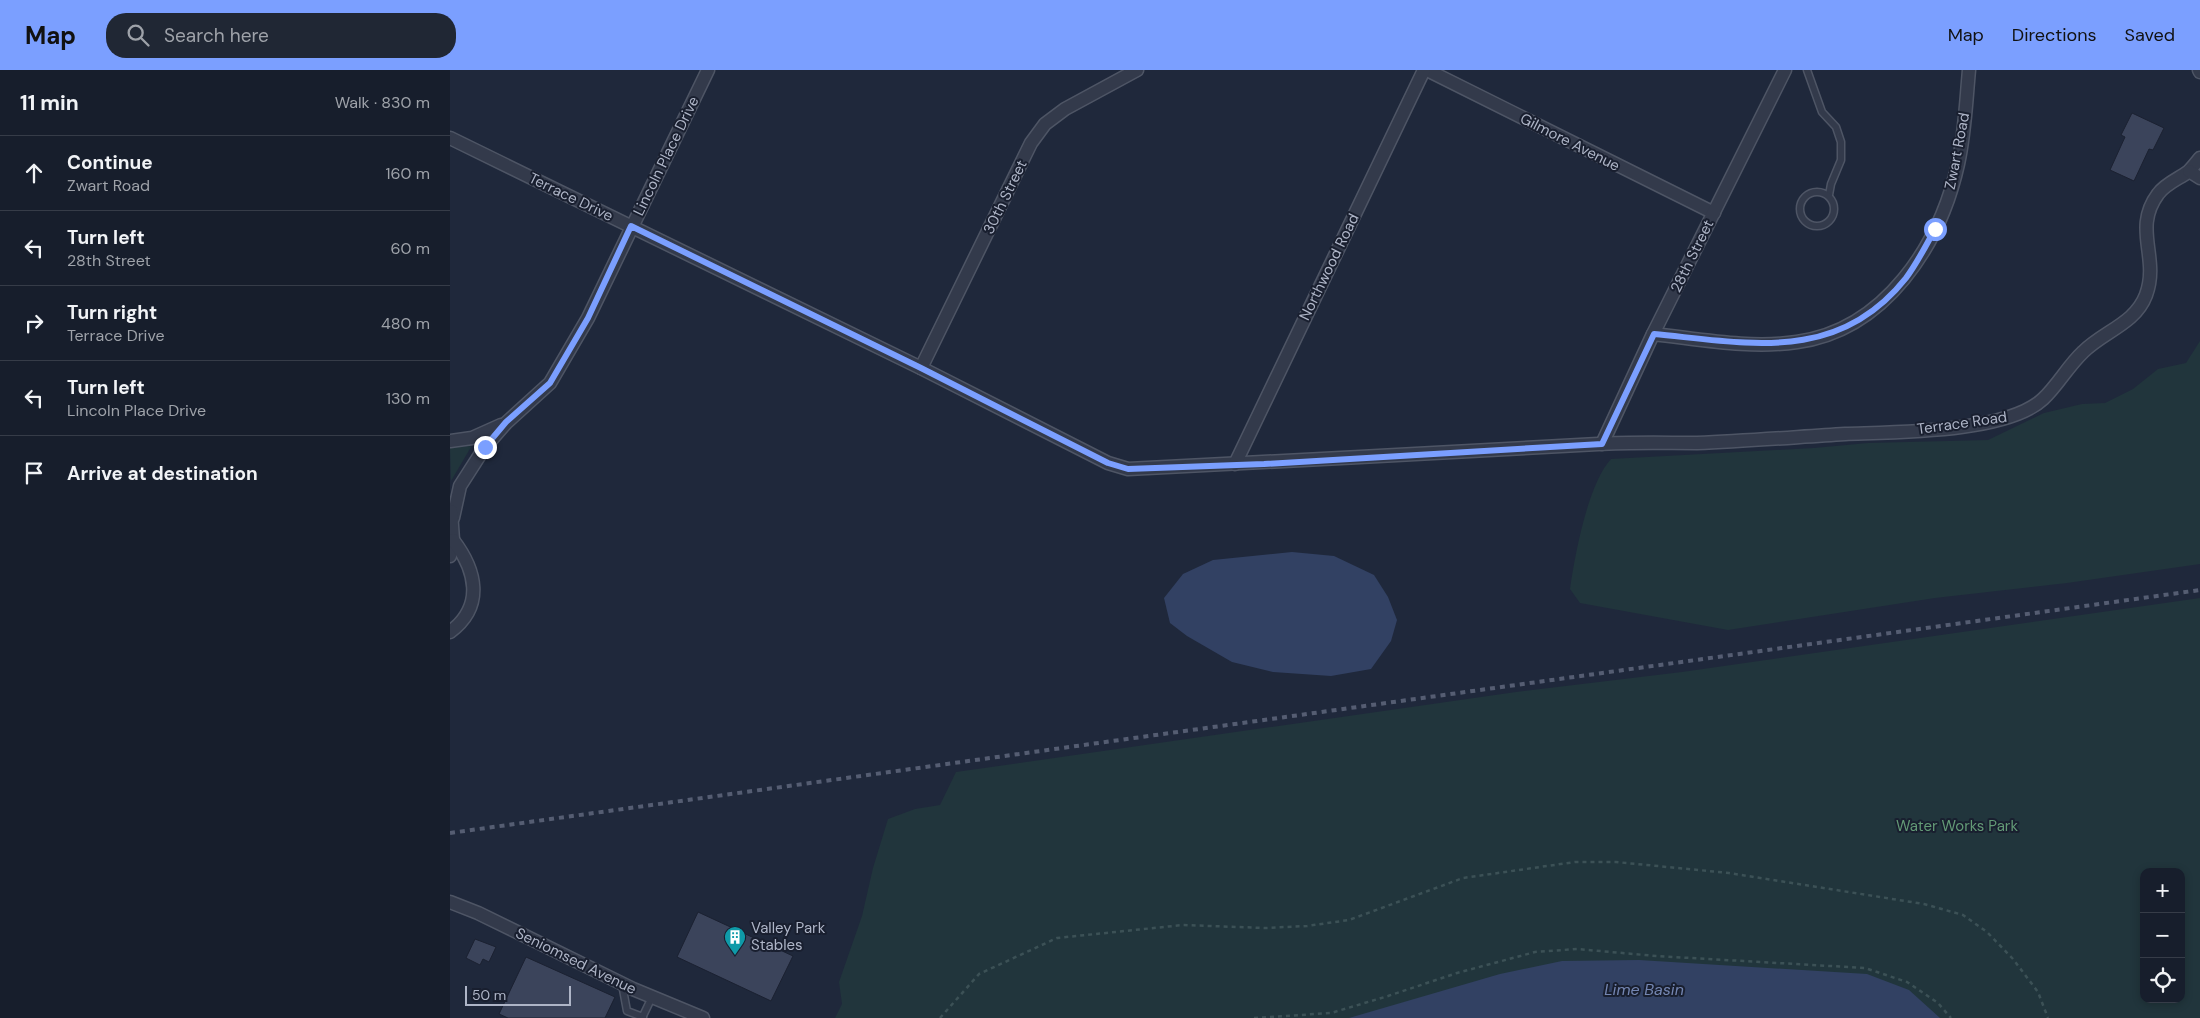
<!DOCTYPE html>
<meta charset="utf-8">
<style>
:root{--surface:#171e2c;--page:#202734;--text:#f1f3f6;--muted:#9ea2a9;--line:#363c48;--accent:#7b9fff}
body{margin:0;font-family:"DM Sans",sans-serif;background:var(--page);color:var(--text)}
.controls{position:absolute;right:15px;bottom:15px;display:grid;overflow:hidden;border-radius:10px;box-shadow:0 2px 8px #0003}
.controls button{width:45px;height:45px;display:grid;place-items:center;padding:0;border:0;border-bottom:1px solid var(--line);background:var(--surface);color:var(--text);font:25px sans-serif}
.scale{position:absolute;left:15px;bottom:12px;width:106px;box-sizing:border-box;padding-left:5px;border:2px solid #aeb5c7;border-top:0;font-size:14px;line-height:18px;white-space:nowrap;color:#aeb5c7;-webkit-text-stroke:4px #191f2f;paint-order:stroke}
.stop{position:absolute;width:15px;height:15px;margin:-11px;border:4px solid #7b9fff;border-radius:50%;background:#fff}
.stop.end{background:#7b9fff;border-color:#fff;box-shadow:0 1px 5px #0008}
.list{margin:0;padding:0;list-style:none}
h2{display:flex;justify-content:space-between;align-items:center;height:65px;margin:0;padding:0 20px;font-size:21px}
h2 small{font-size:16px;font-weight:400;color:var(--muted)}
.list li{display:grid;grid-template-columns:32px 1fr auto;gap:15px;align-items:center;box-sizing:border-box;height:75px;padding:0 20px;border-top:1px solid var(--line)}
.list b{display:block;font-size:19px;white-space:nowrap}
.list p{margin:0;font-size:16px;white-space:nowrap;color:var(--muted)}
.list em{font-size:16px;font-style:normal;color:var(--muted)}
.icon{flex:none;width:28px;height:28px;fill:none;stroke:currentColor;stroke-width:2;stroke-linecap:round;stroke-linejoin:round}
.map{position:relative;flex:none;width:1750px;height:948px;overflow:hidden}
header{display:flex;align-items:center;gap:30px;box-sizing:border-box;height:70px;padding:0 25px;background:var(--accent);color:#111}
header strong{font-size:24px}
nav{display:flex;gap:28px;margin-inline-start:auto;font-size:18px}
.search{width:350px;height:45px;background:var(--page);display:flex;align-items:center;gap:12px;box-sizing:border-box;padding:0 18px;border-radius:20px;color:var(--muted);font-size:19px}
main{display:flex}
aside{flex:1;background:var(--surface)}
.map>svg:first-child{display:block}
.green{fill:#21353c;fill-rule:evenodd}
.water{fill:#324163}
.building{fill:#3b445b;stroke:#1b2131}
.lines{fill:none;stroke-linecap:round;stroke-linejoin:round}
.lane-casing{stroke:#4e5565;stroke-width:9}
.street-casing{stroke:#4e5565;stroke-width:15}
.path{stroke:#3c5156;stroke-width:2.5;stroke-dasharray:4 4;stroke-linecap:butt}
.lane{stroke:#333a4b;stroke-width:6}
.street{stroke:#333a4b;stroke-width:12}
.rail{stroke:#555d72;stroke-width:4;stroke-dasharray:5 5;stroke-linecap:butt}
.route{stroke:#7b9fff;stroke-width:6}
.labels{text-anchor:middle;stroke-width:4;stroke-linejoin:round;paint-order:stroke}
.street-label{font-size:15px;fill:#aeb5c7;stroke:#191f2f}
.park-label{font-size:15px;fill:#639a76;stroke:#191f2f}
.poi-label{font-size:15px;fill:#aeb5c7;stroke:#191f2f;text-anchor:start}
.water-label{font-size:16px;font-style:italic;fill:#7486b2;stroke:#191f2f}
</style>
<header>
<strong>Map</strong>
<div class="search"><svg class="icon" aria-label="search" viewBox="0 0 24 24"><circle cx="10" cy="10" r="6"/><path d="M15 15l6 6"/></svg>Search here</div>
<nav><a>Map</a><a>Directions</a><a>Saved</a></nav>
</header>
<main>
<aside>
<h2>11 min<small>Walk · 830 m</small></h2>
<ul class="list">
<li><svg class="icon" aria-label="ahead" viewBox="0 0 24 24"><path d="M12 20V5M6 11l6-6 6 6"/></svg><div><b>Continue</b><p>Zwart Road</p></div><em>160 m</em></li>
<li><svg class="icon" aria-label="left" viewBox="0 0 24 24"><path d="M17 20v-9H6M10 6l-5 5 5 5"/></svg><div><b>Turn left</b><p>28th Street</p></div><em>60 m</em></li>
<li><svg class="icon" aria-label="right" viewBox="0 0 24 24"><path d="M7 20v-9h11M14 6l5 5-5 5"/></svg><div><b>Turn right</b><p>Terrace Drive</p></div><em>480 m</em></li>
<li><svg class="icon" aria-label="left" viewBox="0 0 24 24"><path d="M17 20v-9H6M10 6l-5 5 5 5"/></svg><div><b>Turn left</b><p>Lincoln Place Drive</p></div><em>130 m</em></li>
<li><svg class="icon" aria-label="arrive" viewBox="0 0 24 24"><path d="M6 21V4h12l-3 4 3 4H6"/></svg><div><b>Arrive at destination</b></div></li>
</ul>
</aside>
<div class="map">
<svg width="1750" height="948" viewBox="0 0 1750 948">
<rect width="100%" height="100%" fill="#1f283b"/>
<!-- green -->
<g class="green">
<path d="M1750,271V494L1617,513L1485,528L1278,560L1130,533L1120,519C1125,484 1138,414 1161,389L1364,378L1418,373L1538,370L1594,343L1632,334L1655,333L1683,319L1708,299L1736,293Z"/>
<polygon points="20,376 21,377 1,411 0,378"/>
<path d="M1750,528V948H385L392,934L389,912L412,846L423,798L438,749L465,739L490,735L506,702L1066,622L1232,602ZM1694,802H1731V929H1694Z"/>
</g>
<!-- water -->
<g class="water">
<polygon points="842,482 884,486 924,505 938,527 947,550 941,571 921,599 881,606 823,602 782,592 737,566 720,553 714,528 733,504 763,490"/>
<polygon points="1189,890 1417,904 1459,920 1490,948 899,948 1050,904 1112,891"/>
</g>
<!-- building -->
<g class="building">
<polygon points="1682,43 1714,58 1703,80 1699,79 1684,111 1660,100 1675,67 1671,65"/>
<polygon points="248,842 343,886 321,931 227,887"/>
<polygon points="25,869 46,877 39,892 33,889 30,895 16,888"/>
<polygon points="76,887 165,927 155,948 58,948 49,944"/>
</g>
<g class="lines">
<!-- lane casing -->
<g class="lane-casing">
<g id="lane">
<polyline points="1357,0 1372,42 1386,57 1391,72 1391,90 1381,114 1379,125"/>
<circle cx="1367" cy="139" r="17"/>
<polyline points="172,914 177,941 193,947"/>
<polyline points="192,948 202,927"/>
</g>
</g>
<!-- street casing -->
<g class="street-casing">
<g id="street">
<polyline points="977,0 1264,143"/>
<polyline points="1749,0 1750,2"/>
<path d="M0,68L471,298L658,393L678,399C835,392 991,382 1148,374C1181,372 1214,373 1247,373C1296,371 1346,367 1395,364C1445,362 1557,363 1593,329C1608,315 1618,296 1633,282C1654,261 1685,254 1696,225C1710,187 1682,159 1708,124C1715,114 1728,109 1738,102C1742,98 1746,93 1750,88"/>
<polyline points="1739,101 1750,108"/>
<path d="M1203,264C1250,269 1300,279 1347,272C1435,260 1490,175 1508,94C1515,63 1516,32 1519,0"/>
<polyline points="471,298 581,73 595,54 615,39 687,0"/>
<polyline points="0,371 22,368 51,355"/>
<polyline points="1152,374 1203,264 1335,0"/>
<polyline points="785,394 974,0"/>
<polyline points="3,448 10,416 35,377 56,353 100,313 138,248 258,0"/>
<polyline points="0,486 3,470 1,441"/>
<path d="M0,562C35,536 26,500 3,470"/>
<polyline points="0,832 28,843 183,919 253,948"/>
</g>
</g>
<!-- path -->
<g class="path">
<polyline points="490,948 529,904 607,868 733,855 815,858 857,856 899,850 1013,808 1125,792 1166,792 1279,803 1474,834 1513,845 1537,862 1563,889 1588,922 1598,948"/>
<polyline points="804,948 881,943 938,926 1007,903 1085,882 1127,879 1206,886 1415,898 1457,912 1488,933 1501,948"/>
</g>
<!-- lane -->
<use href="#lane" class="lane"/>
<!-- street -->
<use href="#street" class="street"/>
<!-- rail -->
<polyline class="rail" points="0,763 1750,520"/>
</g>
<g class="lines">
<!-- route -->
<path class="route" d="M35,377L56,352L100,313L138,248L181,156L471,298L658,393L678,399L814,394L1152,374L1204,264C1298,273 1388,294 1456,208C1467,193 1476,176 1485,159"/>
</g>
<!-- icons -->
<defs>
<g id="building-pin" transform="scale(1.125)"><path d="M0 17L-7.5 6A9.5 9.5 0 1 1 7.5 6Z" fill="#0f9aa8" stroke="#191f2f"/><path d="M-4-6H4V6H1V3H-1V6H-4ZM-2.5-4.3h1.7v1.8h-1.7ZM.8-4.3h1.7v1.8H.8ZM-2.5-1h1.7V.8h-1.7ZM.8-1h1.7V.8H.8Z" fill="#fff"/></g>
</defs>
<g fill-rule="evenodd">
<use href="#building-pin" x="285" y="867"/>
</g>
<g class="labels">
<!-- street labels -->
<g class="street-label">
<text transform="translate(1120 72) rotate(27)" y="5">Gilmore Avenue</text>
<text transform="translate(1507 81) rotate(-79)" y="5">Zwart Road</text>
<text transform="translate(216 86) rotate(-64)" y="5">Lincoln Place Drive</text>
<text transform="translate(121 127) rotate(26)" y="5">Terrace Drive</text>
<text transform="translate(555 127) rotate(-64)" y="5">30th Street</text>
<text transform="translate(1242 186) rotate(-64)" y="5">28th Street</text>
<text transform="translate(879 197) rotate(-64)" y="5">Northwood Road</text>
<text transform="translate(1512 353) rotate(-8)" y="5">Terrace Road</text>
<text transform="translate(126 891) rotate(26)" y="5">Seniomsed Avenue</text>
</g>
<!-- park labels -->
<g class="park-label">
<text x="1507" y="761">Water Works Park</text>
</g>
<!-- poi labels -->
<g class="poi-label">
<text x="301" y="863">Valley Park<tspan x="301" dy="17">Stables</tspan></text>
</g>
<!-- water labels -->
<g class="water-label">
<text x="1194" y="925">Lime Basin</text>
</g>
</g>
</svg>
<div class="controls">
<button>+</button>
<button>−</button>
<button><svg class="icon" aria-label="locate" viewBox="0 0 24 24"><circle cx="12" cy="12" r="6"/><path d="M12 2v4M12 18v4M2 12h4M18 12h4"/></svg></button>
</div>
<div class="scale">50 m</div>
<div class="stop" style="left:1485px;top:159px"></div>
<div class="stop end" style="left:35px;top:377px"></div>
</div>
</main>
